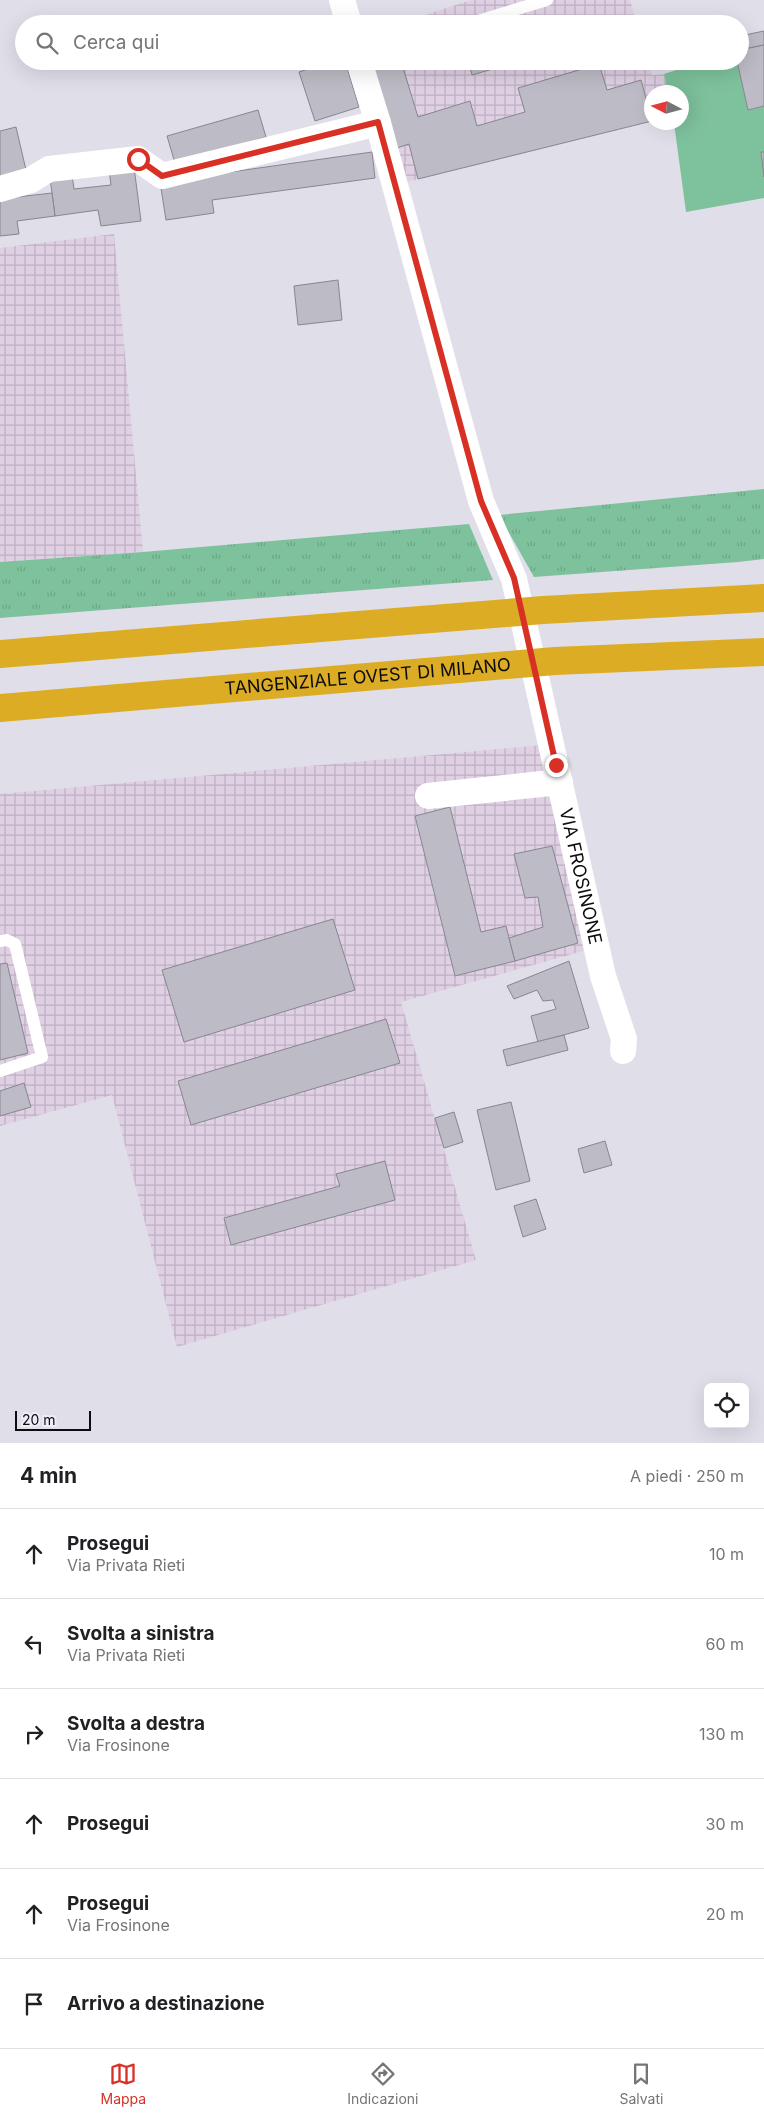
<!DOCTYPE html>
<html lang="it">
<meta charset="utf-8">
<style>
:root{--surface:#fff;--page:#f2f2f2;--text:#202124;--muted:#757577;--line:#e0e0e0;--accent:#d93025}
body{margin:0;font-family:Inter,sans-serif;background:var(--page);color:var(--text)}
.controls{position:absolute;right:15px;bottom:15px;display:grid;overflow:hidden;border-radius:8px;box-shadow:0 5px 20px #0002}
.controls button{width:45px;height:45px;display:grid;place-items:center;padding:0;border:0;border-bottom:1px solid var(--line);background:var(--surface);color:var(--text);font:25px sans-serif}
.compass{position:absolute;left:644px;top:85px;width:45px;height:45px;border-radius:50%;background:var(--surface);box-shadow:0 5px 20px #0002;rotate:276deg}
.scale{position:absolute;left:15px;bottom:12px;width:76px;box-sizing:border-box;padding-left:5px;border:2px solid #0d0c0f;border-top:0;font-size:14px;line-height:18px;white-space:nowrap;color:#0d0c0f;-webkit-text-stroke:4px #edecf7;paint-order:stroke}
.stop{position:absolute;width:15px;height:15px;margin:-11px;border:4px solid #d93025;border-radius:50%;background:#fff}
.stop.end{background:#d93025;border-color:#fff;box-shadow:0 1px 5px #0008}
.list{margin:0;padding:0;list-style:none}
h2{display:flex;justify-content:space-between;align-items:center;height:65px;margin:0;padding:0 20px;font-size:21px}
h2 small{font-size:16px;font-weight:400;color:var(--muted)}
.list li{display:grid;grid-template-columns:32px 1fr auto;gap:15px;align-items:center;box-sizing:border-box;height:90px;padding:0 20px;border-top:1px solid var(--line)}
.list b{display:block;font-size:19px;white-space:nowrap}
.list p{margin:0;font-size:16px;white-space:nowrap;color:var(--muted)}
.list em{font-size:16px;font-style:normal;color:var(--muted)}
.icon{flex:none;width:28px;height:28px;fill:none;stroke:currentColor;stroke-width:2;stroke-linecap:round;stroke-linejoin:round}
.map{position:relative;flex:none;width:764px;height:1443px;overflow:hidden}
.search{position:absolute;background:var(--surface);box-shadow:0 5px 20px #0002;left:15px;right:15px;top:15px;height:55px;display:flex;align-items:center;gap:12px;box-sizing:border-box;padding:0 18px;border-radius:28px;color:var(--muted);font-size:19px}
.sheet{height:605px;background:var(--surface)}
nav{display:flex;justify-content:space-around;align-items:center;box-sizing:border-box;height:70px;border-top:1px solid var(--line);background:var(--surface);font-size:14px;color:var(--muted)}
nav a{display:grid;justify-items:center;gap:2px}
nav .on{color:var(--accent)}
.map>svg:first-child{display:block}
.industrial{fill:url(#industrial-grid)}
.grass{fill:url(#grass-tufts)}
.garden{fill:#7ec29d}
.building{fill:#bdbbc5;stroke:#878690}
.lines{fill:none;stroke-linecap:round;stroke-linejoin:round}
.lane{stroke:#fff;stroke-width:12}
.street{stroke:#fff;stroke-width:26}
.highway{stroke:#dcad24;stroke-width:28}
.route{stroke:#d93025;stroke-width:6}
.labels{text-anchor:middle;stroke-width:4;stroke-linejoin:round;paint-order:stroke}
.street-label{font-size:18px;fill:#0d0c0f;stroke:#edecf7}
</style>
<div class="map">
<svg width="764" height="1443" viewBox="0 0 764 1443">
<defs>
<pattern id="industrial-grid" width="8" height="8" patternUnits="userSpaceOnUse" patternTransform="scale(1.25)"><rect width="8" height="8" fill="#dfd0e3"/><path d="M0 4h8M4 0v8" fill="none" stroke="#beb1c2"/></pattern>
<pattern id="grass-tufts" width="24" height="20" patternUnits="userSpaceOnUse" patternTransform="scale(1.25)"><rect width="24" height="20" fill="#7ec29d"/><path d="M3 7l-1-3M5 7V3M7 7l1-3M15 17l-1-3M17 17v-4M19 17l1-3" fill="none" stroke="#6ca686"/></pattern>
</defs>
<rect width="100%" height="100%" fill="#e0dee9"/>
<!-- industrial -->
<g class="industrial">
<polygon points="471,0 630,0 637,24 398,24"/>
<polygon points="371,61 648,61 652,75 664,74 668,92 652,92 651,121 407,182"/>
<polygon points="114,234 143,552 0,562 0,248"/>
<polygon points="543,745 587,950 401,1002 476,1260 177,1347 112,1095 0,1126 0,794"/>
</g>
<!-- grass -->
<g class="grass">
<polygon points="764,489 764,559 738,562 534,577 499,515"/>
<polygon points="469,524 493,580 0,618 0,562 143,552"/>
</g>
<!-- garden -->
<polygon class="garden" points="704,61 737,61 748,110 764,106 764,198 686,212 674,123 682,122 682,92 668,92 664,74"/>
<!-- building -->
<g class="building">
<polygon points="764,31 764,45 740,50 740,36"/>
<polygon points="764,45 764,106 748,110 737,61 740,61 740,50"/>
<polygon points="306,61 345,61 359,107 315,121 299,72 308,69"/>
<polygon points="387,61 401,61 418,117 470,101 477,126 525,112 518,88 599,64 607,90 641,80 652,121 418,179 409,144 397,148 372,66"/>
<polygon points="468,61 509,61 510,64 472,75"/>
<polygon points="258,110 266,137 175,163 167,136"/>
<polygon points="16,127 26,170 0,177 0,131"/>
<polygon points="372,152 375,178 212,200 214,213 166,220 160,182"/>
<polygon points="761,152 764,152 764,177"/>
<polygon points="134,167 141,221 101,226 98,210 55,216 50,178 72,175 74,189 111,185 109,170"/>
<polygon points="52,193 55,216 17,221 19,234 0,236 0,199"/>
<polygon points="338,280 342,320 298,325 294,286"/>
<polygon points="450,807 481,932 506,926 515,961 455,976 415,816"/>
<polygon points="552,846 578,943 515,961 509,938 543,927 538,897 525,898 514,854"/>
<polygon points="333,919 355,990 184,1042 162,970"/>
<polygon points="569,961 589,1028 538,1042 531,1016 556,1009 553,1000 543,1001 537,990 514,999 507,986"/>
<polygon points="7,963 28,1053 0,1060 0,964"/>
<polygon points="386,1019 400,1063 191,1125 178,1081"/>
<polygon points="564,1035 568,1050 507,1066 503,1050"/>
<polygon points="24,1083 31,1107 0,1116 0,1091"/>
<polygon points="511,1102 530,1181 496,1190 477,1110"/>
<polygon points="454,1112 463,1142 444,1148 435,1118"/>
<polygon points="605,1141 612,1165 584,1173 578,1149"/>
<polygon points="385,1161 395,1200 231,1245 224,1218 340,1186 336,1174"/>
<polygon points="536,1199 546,1229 523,1237 514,1206"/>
</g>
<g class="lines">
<!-- lane -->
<g class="lane">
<polyline points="468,24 547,0"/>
<polyline points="0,941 7,940 15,944 42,1057 0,1071"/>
</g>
<!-- street -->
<g class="street">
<polyline points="342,0 349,24"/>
<path id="s1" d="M359,61L378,123L481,501L514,579L603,976L624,1039L623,1051"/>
<polyline points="0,189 31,180 49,169 138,159 162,176 378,123"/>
<polyline points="428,796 560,782"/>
</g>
<!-- highway -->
<g class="highway">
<polyline points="0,654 543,610 764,598"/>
<path id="s2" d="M0,708L555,661L764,652"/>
</g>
</g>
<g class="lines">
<!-- route -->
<polyline class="route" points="138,159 162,176 378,122 481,501 514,578 556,765"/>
</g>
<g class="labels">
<!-- street labels -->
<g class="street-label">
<text dy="6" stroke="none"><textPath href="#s2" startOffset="369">TANGENZIALE OVEST DI MILANO</textPath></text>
<text dy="6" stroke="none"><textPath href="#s1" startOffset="846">VIA FROSINONE</textPath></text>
</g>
</g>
</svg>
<div class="controls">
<button><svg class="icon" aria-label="locate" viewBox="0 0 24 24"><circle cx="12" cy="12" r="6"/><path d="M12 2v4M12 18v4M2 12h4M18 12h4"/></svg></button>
</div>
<svg class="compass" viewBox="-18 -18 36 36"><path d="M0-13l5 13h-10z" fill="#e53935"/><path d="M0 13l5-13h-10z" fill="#757577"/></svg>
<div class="scale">20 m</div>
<div class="stop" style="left:138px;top:159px"></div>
<div class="stop end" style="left:556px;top:765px"></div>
<div class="search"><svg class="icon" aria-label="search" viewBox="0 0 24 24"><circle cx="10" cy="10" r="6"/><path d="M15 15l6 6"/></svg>Cerca qui</div>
</div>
<section class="sheet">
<h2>4 min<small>A piedi · 250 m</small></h2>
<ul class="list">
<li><svg class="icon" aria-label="ahead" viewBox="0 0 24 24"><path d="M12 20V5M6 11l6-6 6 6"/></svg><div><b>Prosegui</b><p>Via Privata Rieti</p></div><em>10 m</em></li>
<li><svg class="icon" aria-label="left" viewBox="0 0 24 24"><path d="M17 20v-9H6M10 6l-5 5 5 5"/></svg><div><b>Svolta a sinistra</b><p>Via Privata Rieti</p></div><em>60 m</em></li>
<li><svg class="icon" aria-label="right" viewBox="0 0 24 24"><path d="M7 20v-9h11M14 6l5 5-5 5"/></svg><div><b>Svolta a destra</b><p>Via Frosinone</p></div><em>130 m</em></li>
<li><svg class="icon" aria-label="ahead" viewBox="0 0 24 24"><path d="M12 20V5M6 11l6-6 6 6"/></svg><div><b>Prosegui</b></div><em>30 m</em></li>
<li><svg class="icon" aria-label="ahead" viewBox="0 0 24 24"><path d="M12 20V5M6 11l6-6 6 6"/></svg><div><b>Prosegui</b><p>Via Frosinone</p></div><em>20 m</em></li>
<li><svg class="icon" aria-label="arrive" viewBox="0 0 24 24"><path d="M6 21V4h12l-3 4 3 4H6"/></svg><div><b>Arrivo a destinazione</b></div></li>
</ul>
</section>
<nav>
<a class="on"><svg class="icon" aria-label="map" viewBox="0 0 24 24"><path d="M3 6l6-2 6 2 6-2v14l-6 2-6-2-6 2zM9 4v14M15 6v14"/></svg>Mappa</a>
<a><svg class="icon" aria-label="directions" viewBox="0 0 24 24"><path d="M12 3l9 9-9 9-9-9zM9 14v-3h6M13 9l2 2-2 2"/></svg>Indicazioni</a>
<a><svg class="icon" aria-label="saved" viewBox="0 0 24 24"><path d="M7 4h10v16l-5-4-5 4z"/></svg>Salvati</a>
</nav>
